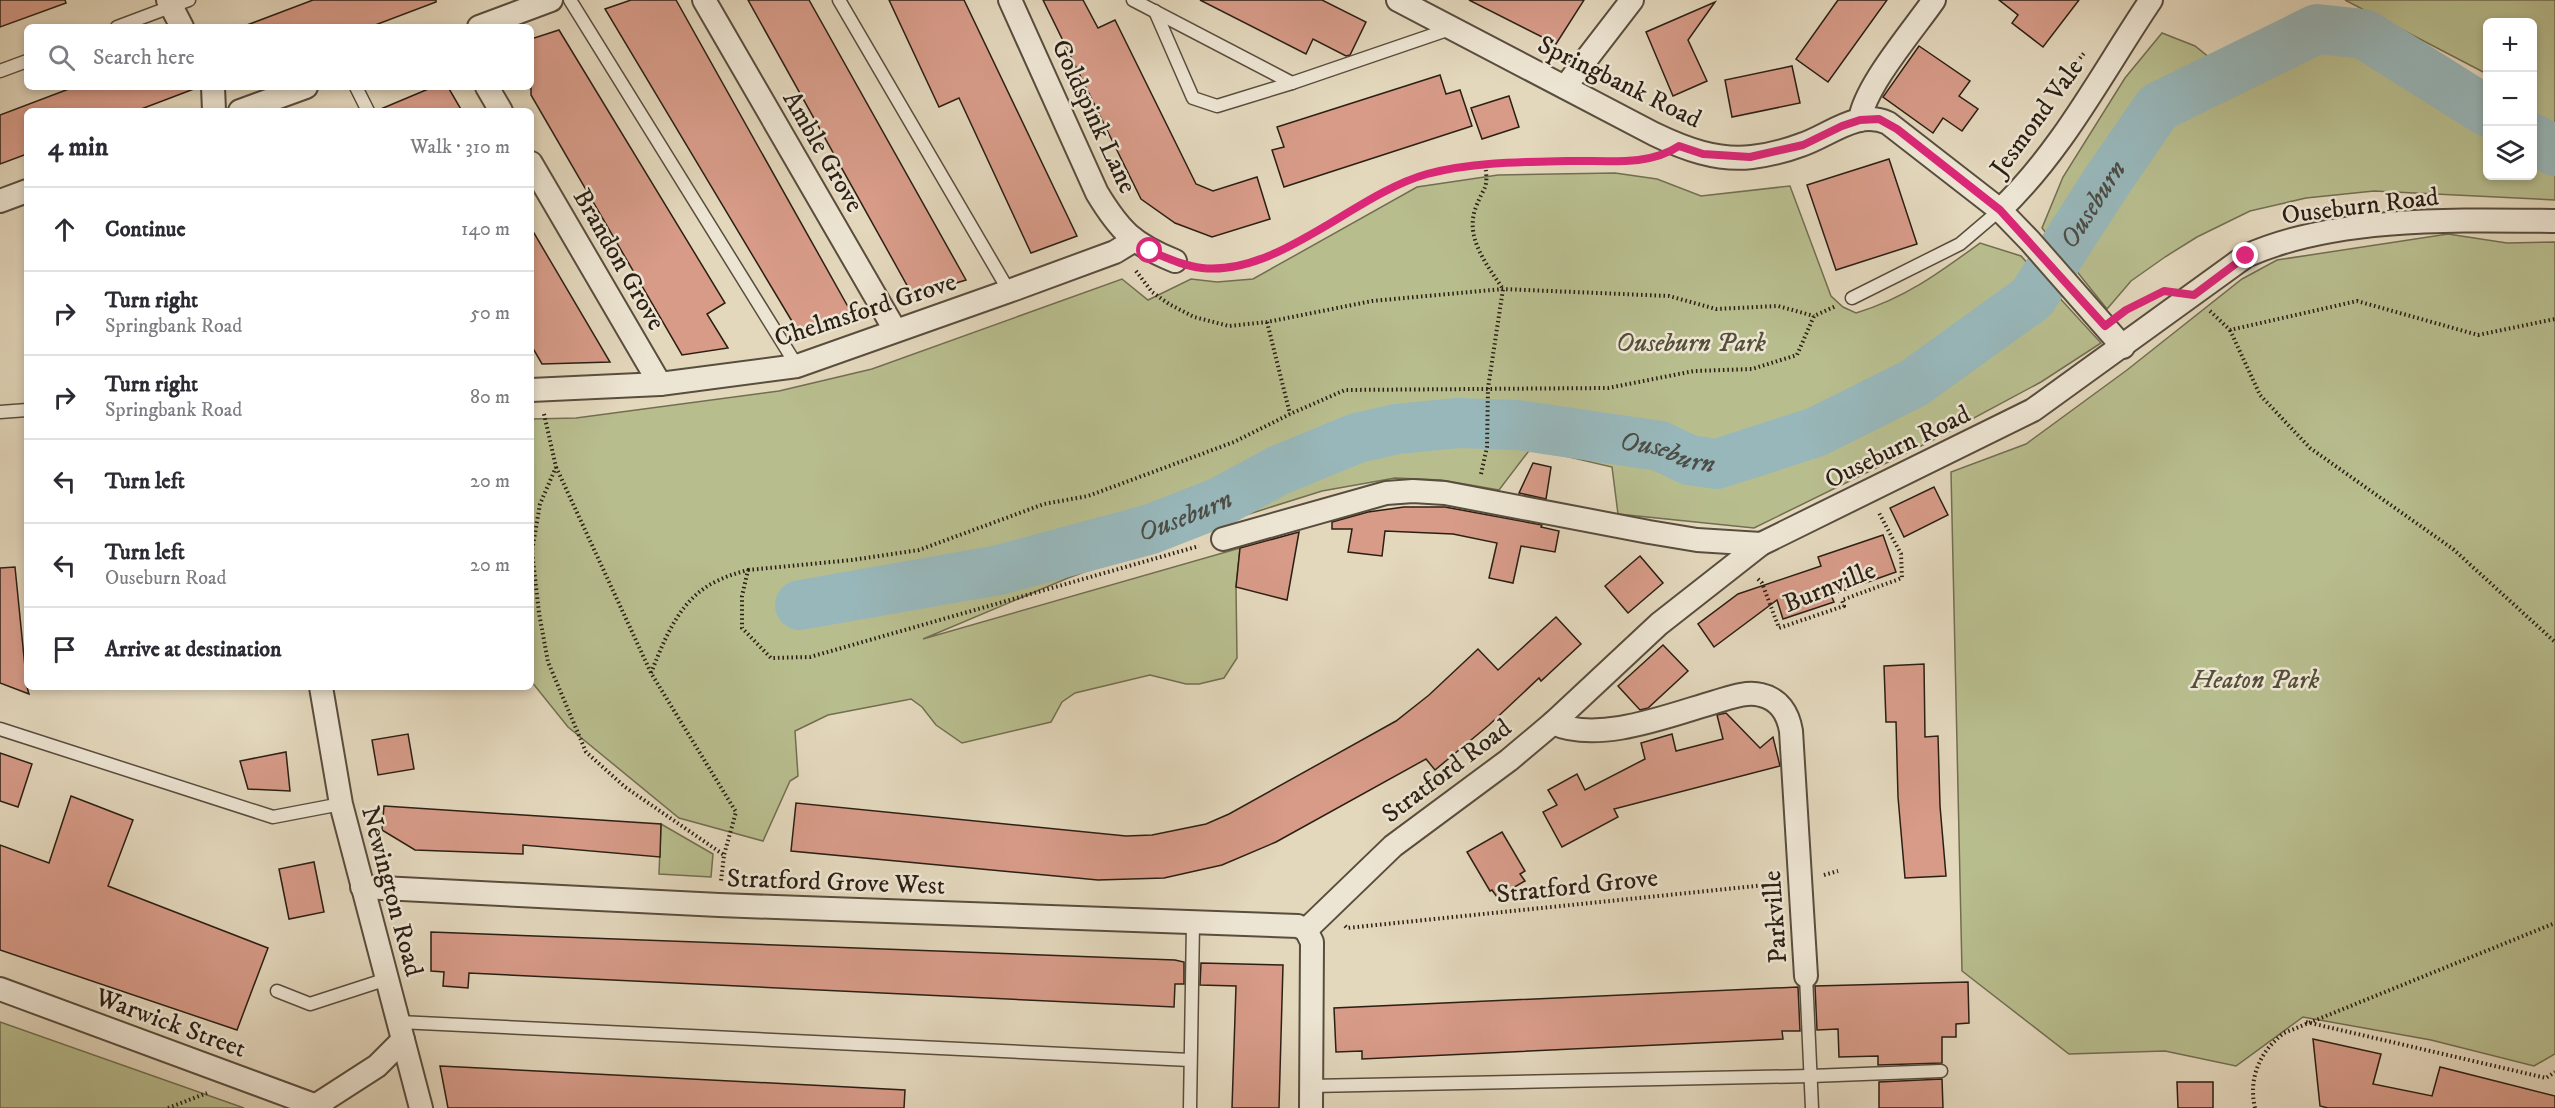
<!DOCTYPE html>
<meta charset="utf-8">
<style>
:root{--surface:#fff;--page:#f7f7f7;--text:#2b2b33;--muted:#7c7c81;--line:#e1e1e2}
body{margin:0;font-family:"IM FELL DW Pica",serif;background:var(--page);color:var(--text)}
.controls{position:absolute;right:18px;top:18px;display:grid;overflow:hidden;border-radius:9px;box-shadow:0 3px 9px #0003}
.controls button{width:54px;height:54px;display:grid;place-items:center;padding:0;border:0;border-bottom:2px solid var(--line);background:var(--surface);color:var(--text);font:30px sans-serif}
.stop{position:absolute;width:18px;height:18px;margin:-14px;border:4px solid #db2777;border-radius:50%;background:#fff}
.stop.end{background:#db2777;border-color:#fff;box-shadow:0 2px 6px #0008}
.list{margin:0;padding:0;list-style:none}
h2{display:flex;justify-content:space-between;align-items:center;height:78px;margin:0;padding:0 24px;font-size:26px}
h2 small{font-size:20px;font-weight:400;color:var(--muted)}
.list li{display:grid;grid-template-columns:39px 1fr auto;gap:18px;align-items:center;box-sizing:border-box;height:84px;padding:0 24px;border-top:2px solid var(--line)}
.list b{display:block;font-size:22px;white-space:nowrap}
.list p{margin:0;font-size:20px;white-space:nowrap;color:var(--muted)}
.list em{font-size:20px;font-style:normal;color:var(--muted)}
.icon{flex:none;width:33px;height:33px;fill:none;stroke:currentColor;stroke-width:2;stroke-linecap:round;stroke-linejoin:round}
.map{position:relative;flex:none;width:2555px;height:1108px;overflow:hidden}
.search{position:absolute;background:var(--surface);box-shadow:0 3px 9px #0003;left:24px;top:24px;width:510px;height:66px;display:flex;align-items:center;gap:15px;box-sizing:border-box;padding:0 21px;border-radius:9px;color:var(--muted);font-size:22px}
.panel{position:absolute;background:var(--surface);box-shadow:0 3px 9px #0003;left:24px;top:108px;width:510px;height:582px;border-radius:9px}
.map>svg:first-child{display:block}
.green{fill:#b8bd8e;stroke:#726e51;stroke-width:1.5}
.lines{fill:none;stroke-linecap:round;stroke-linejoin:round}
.river{stroke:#98b7ba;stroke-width:50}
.building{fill:#d79b88;stroke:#2b1f14;stroke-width:1.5}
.lane-casing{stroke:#594d3e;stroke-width:15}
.street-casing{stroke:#594d3e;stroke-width:26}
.path{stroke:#2b1f14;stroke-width:4;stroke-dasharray:1.5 3;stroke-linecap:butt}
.lane{stroke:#ede5d3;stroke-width:12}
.street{stroke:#ede5d3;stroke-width:22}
.route{stroke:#db2777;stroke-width:8}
.labels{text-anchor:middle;stroke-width:5;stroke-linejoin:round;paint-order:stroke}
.street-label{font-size:26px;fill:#2b1f14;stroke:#ede5d3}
.park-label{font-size:26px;font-style:italic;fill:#554e39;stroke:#ede5d3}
.water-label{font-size:27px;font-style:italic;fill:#4c4d46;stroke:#ede5d3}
</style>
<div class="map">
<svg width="2555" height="1108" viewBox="0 0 2555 1108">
<rect width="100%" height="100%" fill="#e3d7bc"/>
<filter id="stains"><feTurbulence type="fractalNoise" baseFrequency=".00333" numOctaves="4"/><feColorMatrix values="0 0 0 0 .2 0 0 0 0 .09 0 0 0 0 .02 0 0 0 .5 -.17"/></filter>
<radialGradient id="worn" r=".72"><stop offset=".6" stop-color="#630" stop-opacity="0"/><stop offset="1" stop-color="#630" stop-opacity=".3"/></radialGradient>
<!-- green -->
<g class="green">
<polygon points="2345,0 2555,0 2555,200 2374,191 2306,198 2250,211 2197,237 2165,257 2131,281 2107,309 2042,228 2063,177 2125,78 2162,33 2195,46 2245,86 2297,54 2355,48 2456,105 2487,91 2488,176 2532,176 2532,22 2488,22 2487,74"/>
<path d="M1615,173L1657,179L1701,196L1790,186L1831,296L1843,307L1856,313C1905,298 1939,273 1980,243L2021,256L2101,343L2041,382L1931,441L1754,528L1618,514L1612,467L1531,448L1499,490L1441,480L1395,478L1322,491L1192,532L1068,578L923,639L1240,548L1236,587L1237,658L1224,678L1199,684H1186L1150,675L1075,693L1062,702L1051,722L962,743L936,725L922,707L911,699L828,715L795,731L798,776L790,781L763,841L679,818L568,727L531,681V419L576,418L779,391L872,369L1122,279L1148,300L1191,279L1217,282L1253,279L1417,187L1498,175Z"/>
<polygon points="2448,234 2507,243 2555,242 2555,1054 2534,1066 2431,1040 2303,1017 2236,1066 2165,1051 2069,1054 1962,971 1951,472 2026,444 2127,370 2242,279 2277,260"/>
<polygon points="661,824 713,854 711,877 659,874"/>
<polygon points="0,1022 244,1108 0,1108"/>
</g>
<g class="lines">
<!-- river -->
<g class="river">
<polyline points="2532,138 2555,151"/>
<path id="s1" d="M800,605L999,570L1151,529L1220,502L1279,470L1357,438L1397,429L1458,423L1517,425L1660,446L1689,460L1717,464L1816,432L1914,383L2032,298L2105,184L2158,107L2317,29L2364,34L2488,112"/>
</g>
</g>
<!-- building -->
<g class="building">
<polygon points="0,0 65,0 66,3 0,27"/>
<polygon points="313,0 436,0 436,2 370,27 248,27 247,25"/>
<polygon points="631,0 676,0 856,321 802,338 605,9"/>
<polygon points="748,0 809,0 966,280 913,296"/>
<polygon points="889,0 964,0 1077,236 1031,253 959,98 939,107"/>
<polygon points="1043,0 1083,0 1098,28 1115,20 1196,184 1213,191 1257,177 1270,219 1212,237 1175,223 1141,199"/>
<polygon points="1200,0 1322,0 1366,22 1350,55 1346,56 1313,39 1306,54"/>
<polygon points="1469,0 1584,0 1556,44"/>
<polygon points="1838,0 1887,0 1828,82 1796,59"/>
<polygon points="1999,0 2079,0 2043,47 2012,23 2018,15"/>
<polygon points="1715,2 1688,40 1707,81 1673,96 1646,32"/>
<polygon points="559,30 725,303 707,314 728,348 682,355 531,95 531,39"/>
<polygon points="1919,46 1970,81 1959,96 1978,109 1962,131 1943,118 1933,133 1883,97"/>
<polygon points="1792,66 1800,103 1732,117 1725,80"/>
<polygon points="1440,75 1446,94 1460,90 1472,126 1284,187 1272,150 1284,147 1277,127"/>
<polygon points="74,87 194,87 194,89 136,111 27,111 27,154 0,164 0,115"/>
<polygon points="433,87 448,87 462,111 376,111"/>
<polygon points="1509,96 1519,127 1482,139 1471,108"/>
<polygon points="1889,159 1917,244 1836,270 1807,185"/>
<polygon points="531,228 610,362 542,364 531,345"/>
<polygon points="1533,463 1551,467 1546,499 1519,493"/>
<polygon points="1934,487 1948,515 1904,537 1890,508"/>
<polygon points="1404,507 1445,507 1542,525 1541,527 1559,531 1555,552 1521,546 1513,583 1489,578 1497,543 1453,534 1385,531 1382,556 1348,552 1352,529 1332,529 1332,522 1368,512"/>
<polygon points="1299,532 1287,600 1236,587 1240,548"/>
<polygon points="1883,535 1896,572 1831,595 1834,602 1783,619 1777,600 1714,647 1698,624 1738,594 1821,566 1818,557"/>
<polygon points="1640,556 1663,583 1628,613 1605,586"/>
<polygon points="15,567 27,687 29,694 0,683 0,568"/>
<polygon points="1556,617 1581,644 1541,681 1539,678 1489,725 1435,770 1426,759 1276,842 1222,865 1164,878 1098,880 791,851 796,803 1126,836 1152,835 1206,824 1229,814 1396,721 1429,695 1478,649 1498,670"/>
<polygon points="1663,645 1688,671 1648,708 1640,710 1618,686"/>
<polygon points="1924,664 1925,737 1938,736 1940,806 1946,876 1905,878 1898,797 1896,722 1886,722 1884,666"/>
<polygon points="1726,713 1760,748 1773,737 1780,766 1614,809 1618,817 1562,847 1543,812 1557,805 1548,790 1577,774 1585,790 1645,759 1641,743 1672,734 1676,751 1723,739 1717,715"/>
<polygon points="408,734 414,769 378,775 372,740"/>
<polygon points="286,752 290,791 248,789 240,761"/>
<polygon points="0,753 32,764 18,807 0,801"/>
<polygon points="71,796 133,820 108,886 268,948 237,1030 0,950 0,845 49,863"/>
<polygon points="384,806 661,824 660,857 523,845 523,854 415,850 382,830"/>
<polygon points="1502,832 1525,871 1520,874 1525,881 1497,897 1492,890 1490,891 1467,852"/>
<polygon points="314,862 324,912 289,919 279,869"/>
<polygon points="431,932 1175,960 1184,962 1184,984 1175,984 1174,1007 469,973 468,988 443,986 444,972 431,971"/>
<polygon points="1201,963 1283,965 1279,1108 1232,1108 1236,986 1200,985"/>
<polygon points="1968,982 1969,1023 1956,1024 1956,1037 1942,1037 1942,1063 1878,1065 1878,1056 1839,1057 1838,1029 1817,1030 1815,986"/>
<polygon points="1798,987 1800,1031 1782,1031 1783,1039 1362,1059 1362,1051 1336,1052 1334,1008"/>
<polygon points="2313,1039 2381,1054 2373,1084 2432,1096 2440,1067 2555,1096 2555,1108 2328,1108 2320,1106"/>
<polygon points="440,1066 905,1090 904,1108 448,1108"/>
<polygon points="1942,1079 1943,1108 1879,1108 1879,1082"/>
<polygon points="2177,1082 2213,1082 2213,1108 2178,1108"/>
</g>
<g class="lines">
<!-- lane casing -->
<g class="lane-casing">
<g id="lane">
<polyline points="570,0 797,366"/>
<polyline points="839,0 1009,291"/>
<polyline points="1133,0 1292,83 1453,28"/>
<polyline points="1155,11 1193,98 1217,106 1292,83"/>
<polyline points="117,27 189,0"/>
<polyline points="0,71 27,61"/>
<polyline points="356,87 368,111"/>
<polyline points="1852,298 1960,244 2000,210"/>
<polyline points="0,412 27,410"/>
<polyline points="0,729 273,817 341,804"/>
<polyline points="1806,976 1812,1108"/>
<polyline points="277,991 310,1004 387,979"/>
<polyline points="399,1022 1190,1060"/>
<polyline points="1311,1086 1811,1076 1941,1071"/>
<polyline points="1190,1108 1193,923"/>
</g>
</g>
<!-- street casing -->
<g class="street-casing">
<g id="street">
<polyline points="168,0 182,27"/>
<polyline points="704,0 895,330"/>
<path d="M1010,0L1097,193C1120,231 1133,244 1175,261"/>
<path d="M1398,0L1654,134C1685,149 1717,161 1752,157C1769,155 1785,151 1801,145C1829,136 1857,109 1888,123L2000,210L2030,241L2123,347"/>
<polyline points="479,27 551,0"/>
<polyline points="213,87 214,111"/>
<polyline points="487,87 501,111"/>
<polyline points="1565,87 1632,0"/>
<polyline points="240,111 306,87"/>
<path d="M1860,120C1864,87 1914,29 1934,0"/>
<polyline points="531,163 660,384"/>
<polyline points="0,201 27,191"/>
<path d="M2000,210C2063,150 2103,71 2151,0"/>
<polyline points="531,390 660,384 797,366 1009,291 1115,252 1133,241"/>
<polyline points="1223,539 1386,493 1413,491 1445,493 1649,532 1697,540 1761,544"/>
<polyline points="321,687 341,804 421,1108"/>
<path d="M1553,723C1598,744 1670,715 1715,702C1729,698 1746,691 1761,695C1779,699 1788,713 1791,731L1806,976"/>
<polyline points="362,887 719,905 1298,926 1306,930 1312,942 1311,1108"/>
<path d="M1306,930L1393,846L1509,760L1553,723L1659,624L1761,544L2033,410L2246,256C2335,216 2458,220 2555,221"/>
<polyline points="0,989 322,1108"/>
<polyline points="315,1106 377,1066 403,1040"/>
</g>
</g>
<!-- path -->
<g class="path">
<polyline points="2075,77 2068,73 2085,52"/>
<path d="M1199,267C1271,278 1343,206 1406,181C1464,159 1530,160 1591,160C1609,160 1628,161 1646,159"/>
<polyline points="1136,271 1152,292 1169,304 1194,317 1229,326 1267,322 1372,301 1503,289 1669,296 1716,309 1778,306 1814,316"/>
<polyline points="2210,311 2230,330 2357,301 2478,335 2555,319"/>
<polyline points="1267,322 1290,414"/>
<polyline points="2230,330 2260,395 2310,448 2453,549 2555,642"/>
<polyline points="544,414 556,467 540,504 532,551 539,613 548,662 586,752 625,787 724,855 721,881"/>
<polyline points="556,467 651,673 736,812 724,855"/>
<path d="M1481,474L1487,447L1488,388L1503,289C1487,265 1464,237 1476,207C1484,185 1489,190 1485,164"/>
<polyline points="748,570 852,560 919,550 1044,504 1088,496 1234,442 1290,414 1345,390 1608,388 1694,371 1752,369 1797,355 1814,316 1836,306"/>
<polyline points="1758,579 1762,583 1779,628 1844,606 1842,600 1902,578 1901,554 1879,513"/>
<path d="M651,673C665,638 680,598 717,581C727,576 737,573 748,570L742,596V628L771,658L810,657L1199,546"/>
<polyline points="1824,875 1838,871"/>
<polyline points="1345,926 1347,928 1775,884"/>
<polyline points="2306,1022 2546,1078 2555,1072"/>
<polyline points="168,1108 207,1093"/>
<path d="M2255,1108C2248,1078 2260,1051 2284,1033L2555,923"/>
</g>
<!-- lane -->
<use href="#lane" class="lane"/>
<!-- street -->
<use href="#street" class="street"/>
</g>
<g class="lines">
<!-- route -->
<path class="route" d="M1150,251C1167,258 1184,266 1202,268C1279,276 1355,194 1427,174C1473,162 1521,162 1568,161C1605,160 1648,167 1679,146L1703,154L1750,157L1803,145L1842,126L1860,120L1879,119L1897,129L2000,210L2105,326L2126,310L2164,291L2194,295L2246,256"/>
</g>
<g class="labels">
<!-- street labels -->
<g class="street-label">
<text transform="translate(1620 81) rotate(26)" y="9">Springbank Road</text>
<text transform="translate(1095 116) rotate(65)" y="9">Goldspink Lane</text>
<text transform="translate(2036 117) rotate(-54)" y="9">Jesmond Vale</text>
<text transform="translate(824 151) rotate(60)" y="9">Amble Grove</text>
<text transform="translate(2360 205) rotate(-7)" y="9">Ouseburn Road</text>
<text transform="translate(620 259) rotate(60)" y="9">Brandon Grove</text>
<text transform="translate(865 309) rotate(-18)" y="9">Chelmsford Grove</text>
<text transform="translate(1897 446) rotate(-26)" y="9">Ouseburn Road</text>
<text transform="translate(1829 586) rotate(-22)" y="9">Burnville</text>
<text transform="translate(1446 770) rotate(-37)" y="9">Stratford Road</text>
<text transform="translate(836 881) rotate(2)" y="9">Stratford Grove West</text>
<text transform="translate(1577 885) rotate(-6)" y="9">Stratford Grove</text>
<text transform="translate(393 891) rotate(75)" y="9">Newington Road</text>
<text transform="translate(1774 917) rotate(-94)" y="9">Parkville</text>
<text transform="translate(171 1022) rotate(20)" y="9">Warwick Street</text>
</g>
<!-- park labels -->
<g class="park-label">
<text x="1691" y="351">Ouseburn Park</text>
<text x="2255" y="688">Heaton Park</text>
</g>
<!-- water labels -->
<g class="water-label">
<text dy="9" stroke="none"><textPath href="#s1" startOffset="1422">Ouseburn</textPath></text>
<text dy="9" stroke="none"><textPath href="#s1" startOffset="900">Ouseburn</textPath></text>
<text dy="9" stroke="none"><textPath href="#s1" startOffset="396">Ouseburn</textPath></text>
</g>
</g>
<rect width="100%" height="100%" filter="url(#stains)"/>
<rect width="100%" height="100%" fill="url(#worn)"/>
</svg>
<div class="controls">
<button>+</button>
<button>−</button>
<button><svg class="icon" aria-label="layers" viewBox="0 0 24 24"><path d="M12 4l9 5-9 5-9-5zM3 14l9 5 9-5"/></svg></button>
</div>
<div class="stop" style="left:1150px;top:251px"></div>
<div class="stop end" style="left:2246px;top:256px"></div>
<div class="search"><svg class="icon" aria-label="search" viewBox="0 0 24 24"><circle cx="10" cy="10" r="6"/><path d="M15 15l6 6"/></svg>Search here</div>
<section class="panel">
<h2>4 min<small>Walk · 310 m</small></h2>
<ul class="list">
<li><svg class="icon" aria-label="ahead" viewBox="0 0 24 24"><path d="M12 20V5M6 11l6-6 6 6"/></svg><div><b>Continue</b></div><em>140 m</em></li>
<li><svg class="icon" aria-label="right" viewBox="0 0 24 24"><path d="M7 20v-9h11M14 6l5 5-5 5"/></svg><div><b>Turn right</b><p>Springbank Road</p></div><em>50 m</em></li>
<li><svg class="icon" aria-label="right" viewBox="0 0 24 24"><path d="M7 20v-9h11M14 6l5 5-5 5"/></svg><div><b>Turn right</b><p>Springbank Road</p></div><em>80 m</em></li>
<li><svg class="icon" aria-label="left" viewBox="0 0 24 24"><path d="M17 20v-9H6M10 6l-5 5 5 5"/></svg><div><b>Turn left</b></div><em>20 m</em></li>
<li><svg class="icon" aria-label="left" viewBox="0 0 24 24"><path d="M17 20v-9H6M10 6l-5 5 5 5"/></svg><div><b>Turn left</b><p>Ouseburn Road</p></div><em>20 m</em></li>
<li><svg class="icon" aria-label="arrive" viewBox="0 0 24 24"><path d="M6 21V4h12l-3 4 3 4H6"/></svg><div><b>Arrive at destination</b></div></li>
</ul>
</section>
</div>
